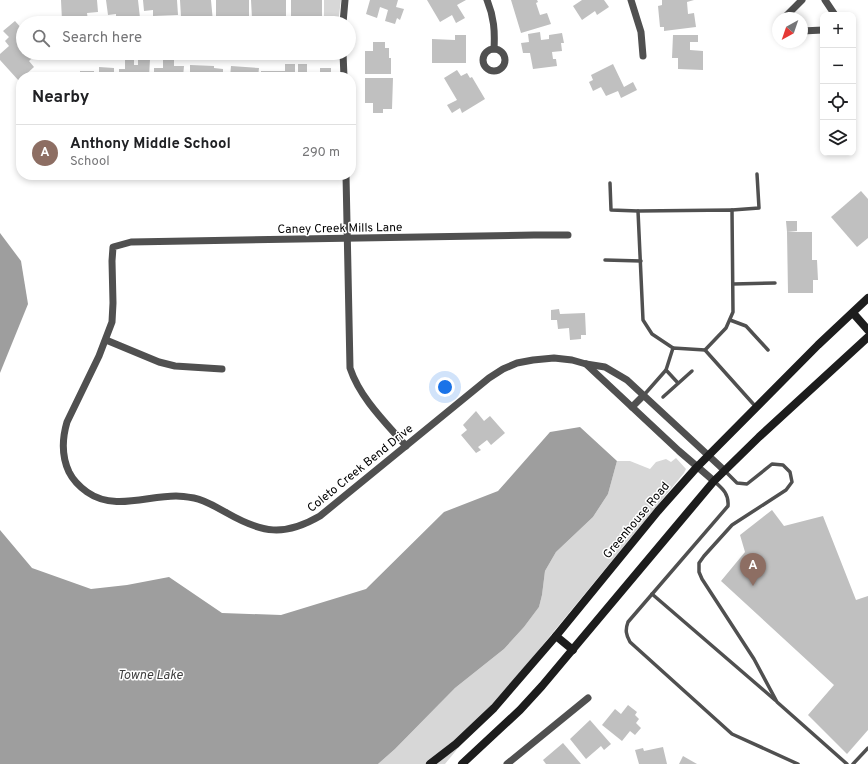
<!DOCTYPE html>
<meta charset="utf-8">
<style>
:root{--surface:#fff;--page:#f6f6f6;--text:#202124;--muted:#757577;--line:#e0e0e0;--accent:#7c3aed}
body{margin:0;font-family:Overpass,sans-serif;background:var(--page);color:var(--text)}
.controls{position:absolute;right:12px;top:12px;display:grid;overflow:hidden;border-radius:8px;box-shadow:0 2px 6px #0003}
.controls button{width:36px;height:36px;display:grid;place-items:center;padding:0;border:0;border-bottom:1px solid var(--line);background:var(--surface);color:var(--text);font:20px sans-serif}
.compass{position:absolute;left:772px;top:12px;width:36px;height:36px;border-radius:50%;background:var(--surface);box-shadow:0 2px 6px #0003;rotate:220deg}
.you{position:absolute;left:445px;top:387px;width:14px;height:14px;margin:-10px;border:3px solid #fff;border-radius:50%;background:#1a73e8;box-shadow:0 0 0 6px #1a73e833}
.badge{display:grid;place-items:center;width:26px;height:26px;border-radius:50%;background:var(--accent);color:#fff;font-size:13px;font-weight:700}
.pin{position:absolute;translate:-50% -33px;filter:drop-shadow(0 1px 2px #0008)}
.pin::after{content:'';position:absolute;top:21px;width:14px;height:12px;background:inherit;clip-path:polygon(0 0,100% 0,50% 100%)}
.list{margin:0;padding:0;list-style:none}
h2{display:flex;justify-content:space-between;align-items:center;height:52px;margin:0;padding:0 16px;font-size:17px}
h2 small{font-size:13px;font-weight:400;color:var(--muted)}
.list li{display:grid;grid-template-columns:26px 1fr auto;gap:12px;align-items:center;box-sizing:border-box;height:56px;padding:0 16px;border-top:1px solid var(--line)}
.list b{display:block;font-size:15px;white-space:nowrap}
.list p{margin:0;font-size:13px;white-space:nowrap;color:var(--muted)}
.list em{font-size:13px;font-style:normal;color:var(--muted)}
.icon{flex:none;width:22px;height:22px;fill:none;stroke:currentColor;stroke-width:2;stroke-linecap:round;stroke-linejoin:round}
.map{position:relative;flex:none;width:868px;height:764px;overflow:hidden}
.search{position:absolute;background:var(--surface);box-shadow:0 2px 6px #0003;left:16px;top:16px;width:340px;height:44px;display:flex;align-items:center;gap:10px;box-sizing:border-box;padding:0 14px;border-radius:22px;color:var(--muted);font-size:15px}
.panel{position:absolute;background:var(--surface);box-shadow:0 2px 6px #0003;left:16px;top:72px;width:340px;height:108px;border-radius:16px}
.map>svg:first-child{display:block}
.green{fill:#d7d7d7}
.water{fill:#9e9e9e}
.building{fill:#c0c0c0}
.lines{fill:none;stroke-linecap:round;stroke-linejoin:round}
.lane{stroke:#505050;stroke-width:3.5}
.street{stroke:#505050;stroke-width:7}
.secondary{stroke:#1d1d1d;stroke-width:8}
.labels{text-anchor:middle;stroke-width:3;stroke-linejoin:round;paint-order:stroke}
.street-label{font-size:12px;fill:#000;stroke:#fff}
.water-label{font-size:13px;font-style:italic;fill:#3f3f3f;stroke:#fff}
</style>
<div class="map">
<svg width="868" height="764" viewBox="0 0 868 764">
<rect width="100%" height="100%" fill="#fff"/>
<!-- green -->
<g class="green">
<polygon points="324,0 341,0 338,23 324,23"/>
<polygon points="676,458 686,469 684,473 445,764 378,764 395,749 455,688 504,649 524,627 539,607 542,595 545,571 556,552 593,517 608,494 617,461 630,461 650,469 656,462 666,459 671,462"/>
</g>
<!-- water -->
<g class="water">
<polygon points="0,233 21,261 28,304 0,373"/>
<polygon points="580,427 617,461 608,494 593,517 556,552 545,571 542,595 539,607 524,627 504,649 455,688 395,749 378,764 0,764 0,530 32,568 91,589 127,585 169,577 222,613 281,615 366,589 444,512 498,491 550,432"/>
</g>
<!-- building -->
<g class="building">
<polygon points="61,0 97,0 98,12 87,13 88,21 62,21"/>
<polygon points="106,0 138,0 140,18 131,18 131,16 124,16 124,20 116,20 116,14 108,15"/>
<polygon points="143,0 177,0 178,15 153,16 153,10 144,11"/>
<polygon points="180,0 211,0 213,22 187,23 187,16 181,17"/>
<polygon points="216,0 249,0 249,18 236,18 236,23 229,23 229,17 216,17"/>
<polygon points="251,0 286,0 286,16 278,16 278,23 268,23 268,19 252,19"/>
<polygon points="291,0 322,0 322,23 303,23 303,19 291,19"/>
<polygon points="370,0 398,0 396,7 404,9 400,20 397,18 395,24 385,21 388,10 380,7 377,18 366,14"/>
<polygon points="427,0 466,0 457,5 465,18 456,23 452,15 440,22"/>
<polygon points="511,0 537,0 538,2 536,3 540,15 547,13 551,24 521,33"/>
<polygon points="582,0 604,0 609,7 597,15 595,11 582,20 573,6"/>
<polygon points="662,0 694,0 687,2 688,14 694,13 696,27 664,31 664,27 660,27 658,6 662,5"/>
<polygon points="15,21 23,30 23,53 35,53 36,54 29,61 34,67 23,77 21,77 19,81 0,60 0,54 9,46 5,41 9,37 3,31"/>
<polygon points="540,32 541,40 549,39 549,35 562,33 564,43 561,43 562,51 552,52 553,59 556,59 557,66 533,69 530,53 523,53 521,43 529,42 528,34"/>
<polygon points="455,35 466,35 466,63 432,63 432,39 455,40"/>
<polygon points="673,35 698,35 698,42 690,42 690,50 703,51 703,70 678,69 678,58 672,58"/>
<polygon points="373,42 385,42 385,48 389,48 389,58 391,58 391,74 365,74 365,51 373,51"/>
<polygon points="138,58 150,59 149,77 119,77 119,69 125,69 125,59 134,59 134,65 138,65"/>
<polygon points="163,59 174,60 174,66 184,66 183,77 154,77 154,68 163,68"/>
<polygon points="285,64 295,64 295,77 261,77 261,71 285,71"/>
<polygon points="298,64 307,64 307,75 320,75 320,68 331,68 331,77 298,77"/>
<polygon points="613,64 624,87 633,82 637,90 621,98 618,91 606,96 601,87 593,91 589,82 593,80 591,75"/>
<polygon points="190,65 214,66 214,68 223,69 223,77 190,77"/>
<polygon points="231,66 259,68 258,77 230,77"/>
<polygon points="99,67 114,68 114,77 80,77 80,71 94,71 94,75 99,75"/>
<polygon points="457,70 461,76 467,73 470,78 472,77 485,99 462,113 460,108 452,113 447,105 457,100 444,78"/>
<polygon points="50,74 68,76 68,77 49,77"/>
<polygon points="365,78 393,78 392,109 383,109 383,113 373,113 373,103 365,103"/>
<polygon points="861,191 868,199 868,238 857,247 831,217"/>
<polygon points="786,221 797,221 797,231 787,232"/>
<polygon points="787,232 812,232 812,260 817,260 818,280 813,280 813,293 788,293"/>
<polygon points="559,309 560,314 585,313 586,335 581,335 581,339 570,340 569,328 558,329 557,320 551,320 551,310"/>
<polygon points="476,411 484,421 490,416 505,433 491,445 487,440 478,447 481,450 476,453 461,435 467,430 463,425"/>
<polygon points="772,510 784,526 823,516 856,600 868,596 868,730 847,754 808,715 834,685 721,581 745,552 740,535"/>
<polygon points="628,705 637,712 635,715 639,719 636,723 641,728 635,735 630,731 622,741 602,725 615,709 621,714"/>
<polygon points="590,720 611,744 604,750 601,746 586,759 570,739"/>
<polygon points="563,743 581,764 546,764 543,760"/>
<polygon points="663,747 667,764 639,764 635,750 643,748 644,751"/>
<polygon points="683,756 697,764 679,764"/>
</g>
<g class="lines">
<!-- lane -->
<g class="lane">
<polyline points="610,183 611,210 638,211"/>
<polyline points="732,210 759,208 757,174"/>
<polyline points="605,260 641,261"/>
<polyline points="733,284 775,283"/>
<polyline points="730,320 746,326 768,350"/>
<polyline points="673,348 652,334 643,320 638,211 732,210 733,312 726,328 705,350"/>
<polyline points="666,370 678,383"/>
<polyline points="644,395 666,370 673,348 705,350 756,407"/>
<polyline points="663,397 692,371"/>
<polyline points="725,471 737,483 747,484 772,464 783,465 790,472 792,482 786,490 732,525 704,556 699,563 699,572 702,579 754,659 777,702 847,764"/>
<path d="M715,482C723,489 729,494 728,506L628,622C625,630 626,635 630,642L732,734L798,764"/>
<polyline points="652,594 775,700"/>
<polyline points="853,764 868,748"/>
</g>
<!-- street -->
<g class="street">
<path d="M487,0C494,17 495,31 494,49"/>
<polyline points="631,0 641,32 643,56"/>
<polyline points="825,0 835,15"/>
<polyline points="786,18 787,15 802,0"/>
<polyline points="343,23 345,0"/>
<polyline points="802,31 823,30"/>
<circle cx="494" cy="60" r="11"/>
<polyline points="343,53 344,77"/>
<path d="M346,175L350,368C360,398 385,422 406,446"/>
<path d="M568,235H534L131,242L113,247L112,261L113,303L112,322L99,356L67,422C62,439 61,455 69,472C73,480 80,487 87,492C114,511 146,496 176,496C182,496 188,497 194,498C205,500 216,507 227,513C262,533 284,537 320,516L489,378L503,369L517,363L533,360L554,358L572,360L586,364L605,367L627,380L724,470"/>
<polyline points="106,340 159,362 175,366 222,369"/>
<polyline points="586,364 679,451 714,481"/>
<polyline points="632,407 643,396"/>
<polyline points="507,764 588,698"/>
</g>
<!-- secondary -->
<g class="secondary">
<polyline points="853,313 868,330"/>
<polyline points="556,636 573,650"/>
<polyline points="430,764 456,744 494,708 556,636 658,511 697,467 818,345 868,298"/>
<polyline points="462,764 520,710 542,686 714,481 759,437 868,337"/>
</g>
</g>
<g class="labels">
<!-- street labels -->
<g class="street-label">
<text transform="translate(340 228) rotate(-1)" y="4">Caney Creek Mills Lane</text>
<text transform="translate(360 468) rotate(-39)" y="4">Coleto Creek Bend Drive</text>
<text transform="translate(636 520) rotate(-50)" y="4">Greenhouse Road</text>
</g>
<!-- water labels -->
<g class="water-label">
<text x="150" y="679">Towne Lake</text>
</g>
</g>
</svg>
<div class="controls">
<button>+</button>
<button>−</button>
<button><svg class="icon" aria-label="locate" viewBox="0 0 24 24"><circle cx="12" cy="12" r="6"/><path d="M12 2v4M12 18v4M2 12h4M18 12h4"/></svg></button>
<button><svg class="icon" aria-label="layers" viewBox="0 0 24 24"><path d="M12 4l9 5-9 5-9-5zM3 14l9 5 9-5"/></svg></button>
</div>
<svg class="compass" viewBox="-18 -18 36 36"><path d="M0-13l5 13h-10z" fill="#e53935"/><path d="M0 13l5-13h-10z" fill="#757577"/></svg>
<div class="you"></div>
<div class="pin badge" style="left:753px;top:586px;background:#8d6e63">A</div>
<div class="search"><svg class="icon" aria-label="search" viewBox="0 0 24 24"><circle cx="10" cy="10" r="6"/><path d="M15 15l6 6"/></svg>Search here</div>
<section class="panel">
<h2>Nearby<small></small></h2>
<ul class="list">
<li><span class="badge" style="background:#8d6e63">A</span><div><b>Anthony Middle School</b><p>School</p></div><em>290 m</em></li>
</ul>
</section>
</div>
